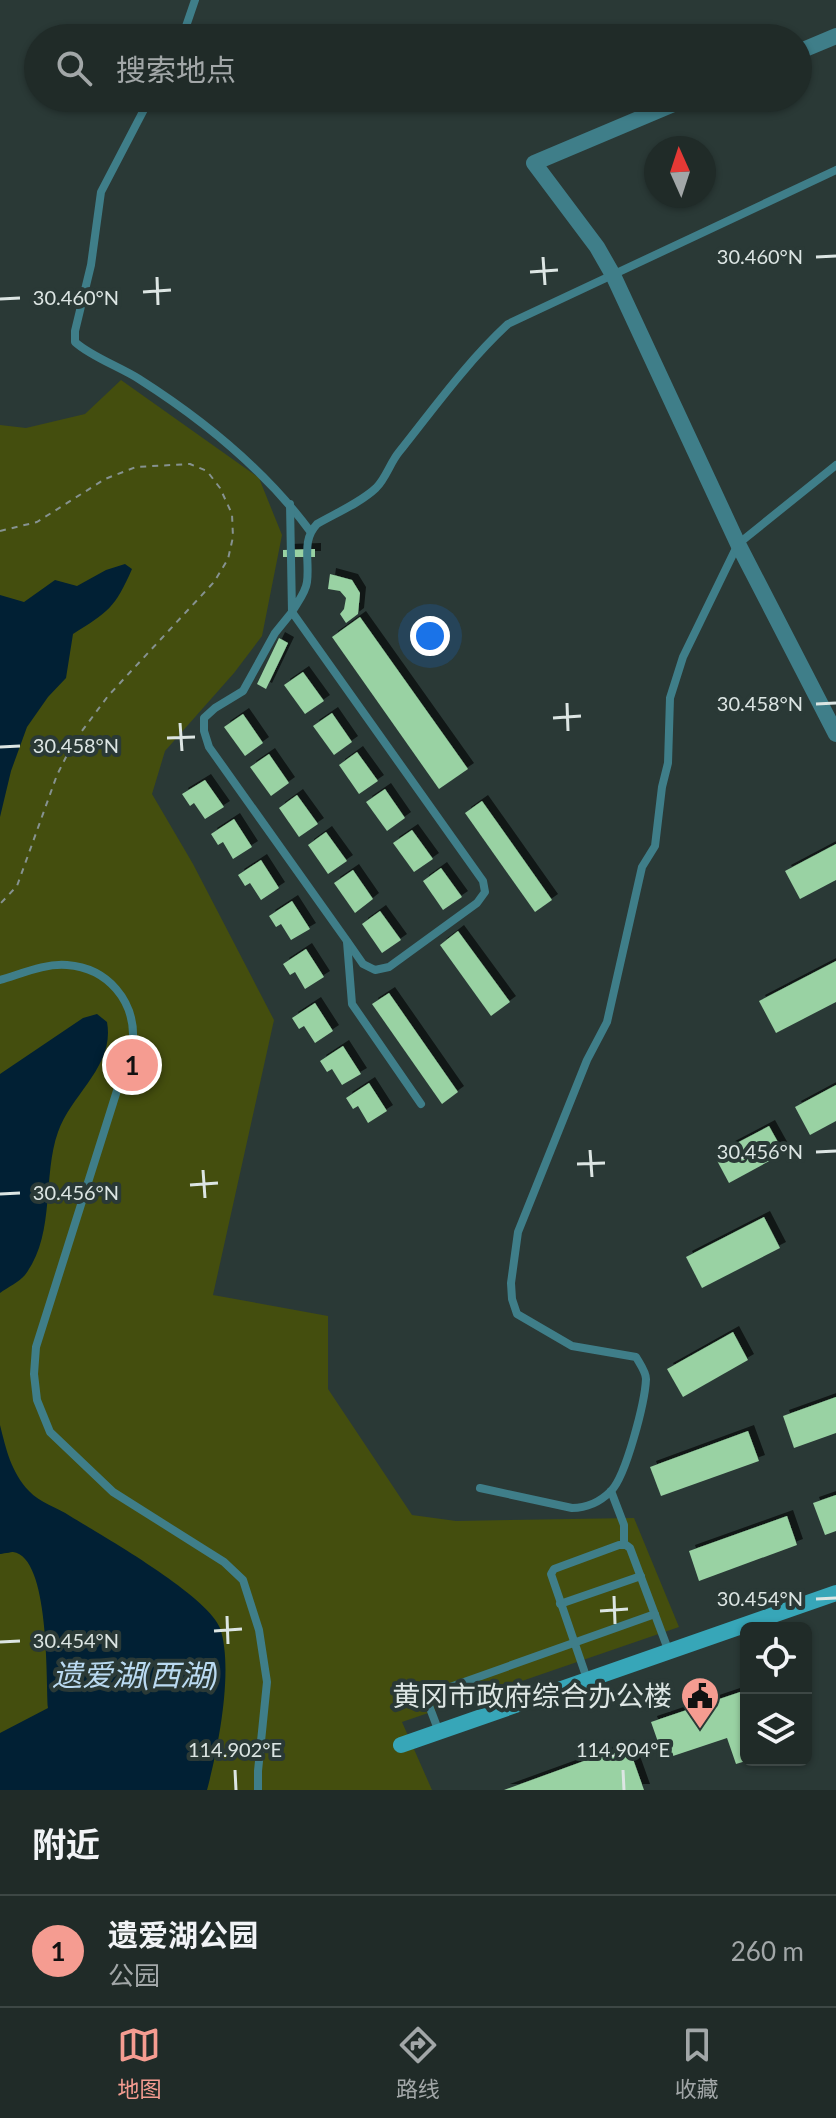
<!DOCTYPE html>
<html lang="zh">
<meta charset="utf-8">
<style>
:root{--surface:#202b28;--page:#2d3734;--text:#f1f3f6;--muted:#a2a7a8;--line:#3d4745;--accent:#f59c91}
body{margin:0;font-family:Lato,"Noto Sans SC",sans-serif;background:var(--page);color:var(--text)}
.controls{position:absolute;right:24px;bottom:24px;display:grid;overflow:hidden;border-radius:12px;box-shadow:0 2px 6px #0004}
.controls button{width:72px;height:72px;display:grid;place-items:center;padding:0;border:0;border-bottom:2px solid var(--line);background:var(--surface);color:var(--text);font:40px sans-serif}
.compass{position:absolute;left:644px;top:136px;width:72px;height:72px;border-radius:50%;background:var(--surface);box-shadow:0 2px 6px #0004;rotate:357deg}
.you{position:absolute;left:430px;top:636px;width:28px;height:28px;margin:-20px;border:6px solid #fff;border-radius:50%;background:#1a73e8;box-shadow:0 0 0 12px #1a73e833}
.badge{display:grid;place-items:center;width:52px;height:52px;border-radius:50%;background:var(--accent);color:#111;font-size:26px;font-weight:700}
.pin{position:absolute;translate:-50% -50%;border:4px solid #fff;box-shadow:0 2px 8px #0006}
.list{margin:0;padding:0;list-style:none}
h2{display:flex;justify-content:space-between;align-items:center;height:104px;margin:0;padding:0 32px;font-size:34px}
h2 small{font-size:26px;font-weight:400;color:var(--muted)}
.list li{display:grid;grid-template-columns:52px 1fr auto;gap:24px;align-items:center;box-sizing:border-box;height:112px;padding:0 32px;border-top:2px solid var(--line)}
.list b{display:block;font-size:30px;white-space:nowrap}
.list p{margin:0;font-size:26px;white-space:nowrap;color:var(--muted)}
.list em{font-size:26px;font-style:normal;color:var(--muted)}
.icon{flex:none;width:44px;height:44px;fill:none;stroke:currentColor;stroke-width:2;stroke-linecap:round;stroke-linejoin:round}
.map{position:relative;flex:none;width:836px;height:1790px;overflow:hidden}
.search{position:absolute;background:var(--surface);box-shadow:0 2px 6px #0004;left:24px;right:24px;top:24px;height:88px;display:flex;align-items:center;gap:20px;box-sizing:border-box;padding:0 28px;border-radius:44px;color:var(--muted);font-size:30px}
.sheet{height:216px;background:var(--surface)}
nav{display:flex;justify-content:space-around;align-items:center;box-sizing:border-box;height:112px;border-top:2px solid var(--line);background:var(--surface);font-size:22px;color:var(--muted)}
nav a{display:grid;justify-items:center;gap:4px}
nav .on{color:var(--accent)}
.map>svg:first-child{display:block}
.green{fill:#444e0e}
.water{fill:#012034}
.building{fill:#99d2a3;filter:url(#shadow)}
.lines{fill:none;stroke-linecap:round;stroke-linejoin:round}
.path{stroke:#869290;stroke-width:2;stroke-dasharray:6 6;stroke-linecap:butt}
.lane{stroke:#3f7e89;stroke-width:8}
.street{stroke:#3f7e89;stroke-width:16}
.secondary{stroke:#37a6b8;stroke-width:16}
.ticks{fill:none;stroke:#dce5e3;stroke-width:3}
.labels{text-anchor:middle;stroke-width:8;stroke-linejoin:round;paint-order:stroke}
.poi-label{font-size:28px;fill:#dce5e3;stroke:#2a3936;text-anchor:end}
.water-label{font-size:30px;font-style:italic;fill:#badaf1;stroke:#2a3936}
.ticks-label{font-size:20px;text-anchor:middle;fill:#dce5e3;stroke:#2a3936;stroke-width:8;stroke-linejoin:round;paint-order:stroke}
</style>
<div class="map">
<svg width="836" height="1790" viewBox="0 0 836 1790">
<defs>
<filter id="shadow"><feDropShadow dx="6" dy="-6" stdDeviation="0" flood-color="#0009"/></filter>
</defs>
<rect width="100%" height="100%" fill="#2a3936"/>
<!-- green -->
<polygon class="green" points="121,380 259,478 282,535 262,636 234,673 165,751 152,794 193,864 274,1020 213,1295 328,1316 328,1389 412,1515 456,1521 634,1518 679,1627 402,1722 432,1790 0,1790 0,425 26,428 85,414"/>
<!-- water -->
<g class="water">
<path d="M125,564L132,569C115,608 108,612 73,634L66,678L48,697L27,727L11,771L0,817V595L24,602L55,580L77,586L106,570Z"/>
<path d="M97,1014L107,1022C115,1066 72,1093 58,1132C42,1177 56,1234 25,1275C19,1282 8,1287 0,1293V1074L83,1018Z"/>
<path d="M0,1425C6,1449 11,1472 29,1491C39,1502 58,1508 70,1516C103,1536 208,1596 220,1628C234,1669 218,1749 207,1790H0V1733L48,1708C46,1679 50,1557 13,1552C12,1552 1,1554 0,1554Z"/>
</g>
<!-- building -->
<g class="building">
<polygon points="315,549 315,557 283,557 283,550"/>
<polygon points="330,574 352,580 360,593 358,614 346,623 340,614 344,609 346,598 340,591 328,589"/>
<polygon points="360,617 468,769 439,789 332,637"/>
<polygon points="279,638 288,643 266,689 257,684"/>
<polygon points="303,672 324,701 305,714 284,685"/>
<polygon points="332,713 352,742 334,755 313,726"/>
<polygon points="243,714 263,743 245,756 224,727"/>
<polygon points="357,752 378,781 359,794 339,765"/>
<polygon points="269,754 289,783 271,796 250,767"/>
<polygon points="205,780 224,807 205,819 194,803 190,806 182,794"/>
<polygon points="385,789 405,818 387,831 366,802"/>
<polygon points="297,795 318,824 299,837 279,808"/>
<polygon points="482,801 552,900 535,912 465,813"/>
<polygon points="234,819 252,847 233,859 223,842 218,845 211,834"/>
<polygon points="412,830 433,859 414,872 393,843"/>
<polygon points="326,832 347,861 328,874 308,845"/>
<polygon points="836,844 836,880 800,899 785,871"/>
<polygon points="261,860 279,888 261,900 250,883 245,886 238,875"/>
<polygon points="441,868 462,897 443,910 423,881"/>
<polygon points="353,870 373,899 355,913 334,883"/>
<polygon points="292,901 310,929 291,940 281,924 276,927 269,916"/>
<polygon points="380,911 401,940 382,953 362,924"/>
<polygon points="458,931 510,1002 491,1016 440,945"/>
<polygon points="306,949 324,977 305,989 295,972 290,975 283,964"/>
<polygon points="836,961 836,1002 776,1033 759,1001"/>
<polygon points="389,993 458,1092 442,1104 372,1004"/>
<polygon points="315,1003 333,1031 315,1043 304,1026 299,1029 292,1018"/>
<polygon points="343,1046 361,1074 342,1085 332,1069 327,1072 320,1061"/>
<polygon points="369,1083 387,1111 368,1123 358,1106 353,1109 346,1098"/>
<polygon points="836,1085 836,1121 810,1135 795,1107"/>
<polygon points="769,1126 784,1153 729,1183 714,1155"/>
<polygon points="764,1217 780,1248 702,1288 686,1257"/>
<polygon points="733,1332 748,1360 683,1397 667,1369"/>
<polygon points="836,1397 836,1433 794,1448 783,1416"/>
<polygon points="748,1431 759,1461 661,1496 650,1467"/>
<polygon points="836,1495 836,1531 825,1535 813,1503"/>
<polygon points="787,1516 797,1545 699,1581 689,1551"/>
<polygon points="746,1690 746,1761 736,1764 727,1738 664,1759 651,1722"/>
<polygon points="628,1745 644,1790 504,1790"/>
</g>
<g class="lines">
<!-- path -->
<polyline class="path" points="0,531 37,522 105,479 136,467 190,464 207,471 220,488 232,514 233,537 228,559 214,582 108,696 73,743 57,775 17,886 0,904"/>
<!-- lane -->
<g class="lane">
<polyline points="182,38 195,0"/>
<path d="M150,98L101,192L91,265L75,331V342C90,356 120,367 139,379C205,421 264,469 310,531"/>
<path d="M290,504L292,612L275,633L243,691L215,708L204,718V731L209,747L347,941L363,964L375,970L389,967L477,903L485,892L483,881L292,612C297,603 306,592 307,582C310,560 301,541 317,524C336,513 360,503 376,488C386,478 390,463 399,452C434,408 467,362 508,324L836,170"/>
<polyline points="347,942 352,1004 421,1104"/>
<path d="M0,980C21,974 45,963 67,965C108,968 135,1001 133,1040L36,1347L34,1374L37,1400L50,1432L113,1492L224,1562L243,1580L259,1630L267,1682L258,1771V1790"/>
<path d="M480,1488L572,1508C587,1508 600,1502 611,1491C626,1476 645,1402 646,1379C646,1372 640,1364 636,1357L572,1346L517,1314L512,1299L511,1283L518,1232L587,1060L607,1022L642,867L655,846L662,787L668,763L670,698L683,657L738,544L836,465"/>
<polyline points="611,1491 624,1525 624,1545"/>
<polyline points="560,1604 641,1576"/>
<polyline points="587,1679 551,1574 554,1569 619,1545 626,1545 630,1548 669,1652"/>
<polyline points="439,1732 428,1703 428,1699 436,1692 655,1614"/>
</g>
<!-- street -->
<g class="street">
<polyline points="798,52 836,36"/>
<polyline points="688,98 534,163 597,247 613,275 738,544 836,734"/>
</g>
<!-- secondary -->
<polyline class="secondary" points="401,1745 836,1593"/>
</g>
<!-- ticks -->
<path class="ticks" d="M543,257L545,285M816,257L836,256M530,272L558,270M157,277L158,305M143,292L171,290M0,299L20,298M567,703L568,731M816,704L836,703M553,718L581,716M180,723L182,751M167,738L195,737M0,747L20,746M590,1150L592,1177M816,1152L836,1151M577,1164L605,1163M203,1170L205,1198M190,1185L218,1183M0,1194L20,1193M614,1596L615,1624M816,1599L836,1598M600,1611L628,1609M227,1616L228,1644M214,1631L242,1629M0,1642L20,1641M235,1770L236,1790M623,1770L624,1790"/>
<!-- icons -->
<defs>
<g id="civic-pin" transform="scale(2)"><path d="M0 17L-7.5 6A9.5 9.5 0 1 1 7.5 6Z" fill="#f59c91" stroke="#2a3936"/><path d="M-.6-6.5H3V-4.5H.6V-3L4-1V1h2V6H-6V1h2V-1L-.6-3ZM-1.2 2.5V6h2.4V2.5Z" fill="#111"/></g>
</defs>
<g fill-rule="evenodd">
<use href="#civic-pin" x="700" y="1696"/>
</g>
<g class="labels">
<!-- poi labels -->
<g class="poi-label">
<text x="672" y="1706">黄冈市政府综合办公楼</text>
</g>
<!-- water labels -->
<g class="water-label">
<text x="135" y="1686">遗爱湖(西湖)</text>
</g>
</g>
<g class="ticks-label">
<text x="760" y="264">30.460°N</text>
<text x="76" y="305">30.460°N</text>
<text x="760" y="711">30.458°N</text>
<text x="76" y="753">30.458°N</text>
<text x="760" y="1159">30.456°N</text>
<text x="76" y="1200">30.456°N</text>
<text x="760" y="1606">30.454°N</text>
<text x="76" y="1648">30.454°N</text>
<text x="235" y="1757">114.902°E</text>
<text x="623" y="1757">114.904°E</text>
</g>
</svg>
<div class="controls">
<button><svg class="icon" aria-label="locate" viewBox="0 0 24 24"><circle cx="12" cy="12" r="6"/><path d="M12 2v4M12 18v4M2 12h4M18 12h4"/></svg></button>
<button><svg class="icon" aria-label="layers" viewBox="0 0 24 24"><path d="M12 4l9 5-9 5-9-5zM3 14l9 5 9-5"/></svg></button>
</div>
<svg class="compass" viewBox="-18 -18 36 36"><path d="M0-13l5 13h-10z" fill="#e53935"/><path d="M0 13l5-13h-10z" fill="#a2a7a8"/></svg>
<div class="you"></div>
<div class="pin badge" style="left:132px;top:1065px">1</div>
<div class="search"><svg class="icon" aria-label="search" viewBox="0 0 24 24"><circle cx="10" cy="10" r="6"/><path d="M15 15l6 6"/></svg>搜索地点</div>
</div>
<section class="sheet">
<h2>附近<small></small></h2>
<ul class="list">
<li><span class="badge">1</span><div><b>遗爱湖公园</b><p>公园</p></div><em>260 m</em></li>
</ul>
</section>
<nav>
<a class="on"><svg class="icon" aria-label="map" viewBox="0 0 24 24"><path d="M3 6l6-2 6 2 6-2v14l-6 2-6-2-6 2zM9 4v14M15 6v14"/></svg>地图</a>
<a><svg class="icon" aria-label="directions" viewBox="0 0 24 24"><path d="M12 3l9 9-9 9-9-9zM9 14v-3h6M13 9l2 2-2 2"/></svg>路线</a>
<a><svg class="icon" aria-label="saved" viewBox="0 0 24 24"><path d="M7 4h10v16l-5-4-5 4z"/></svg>收藏</a>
</nav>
